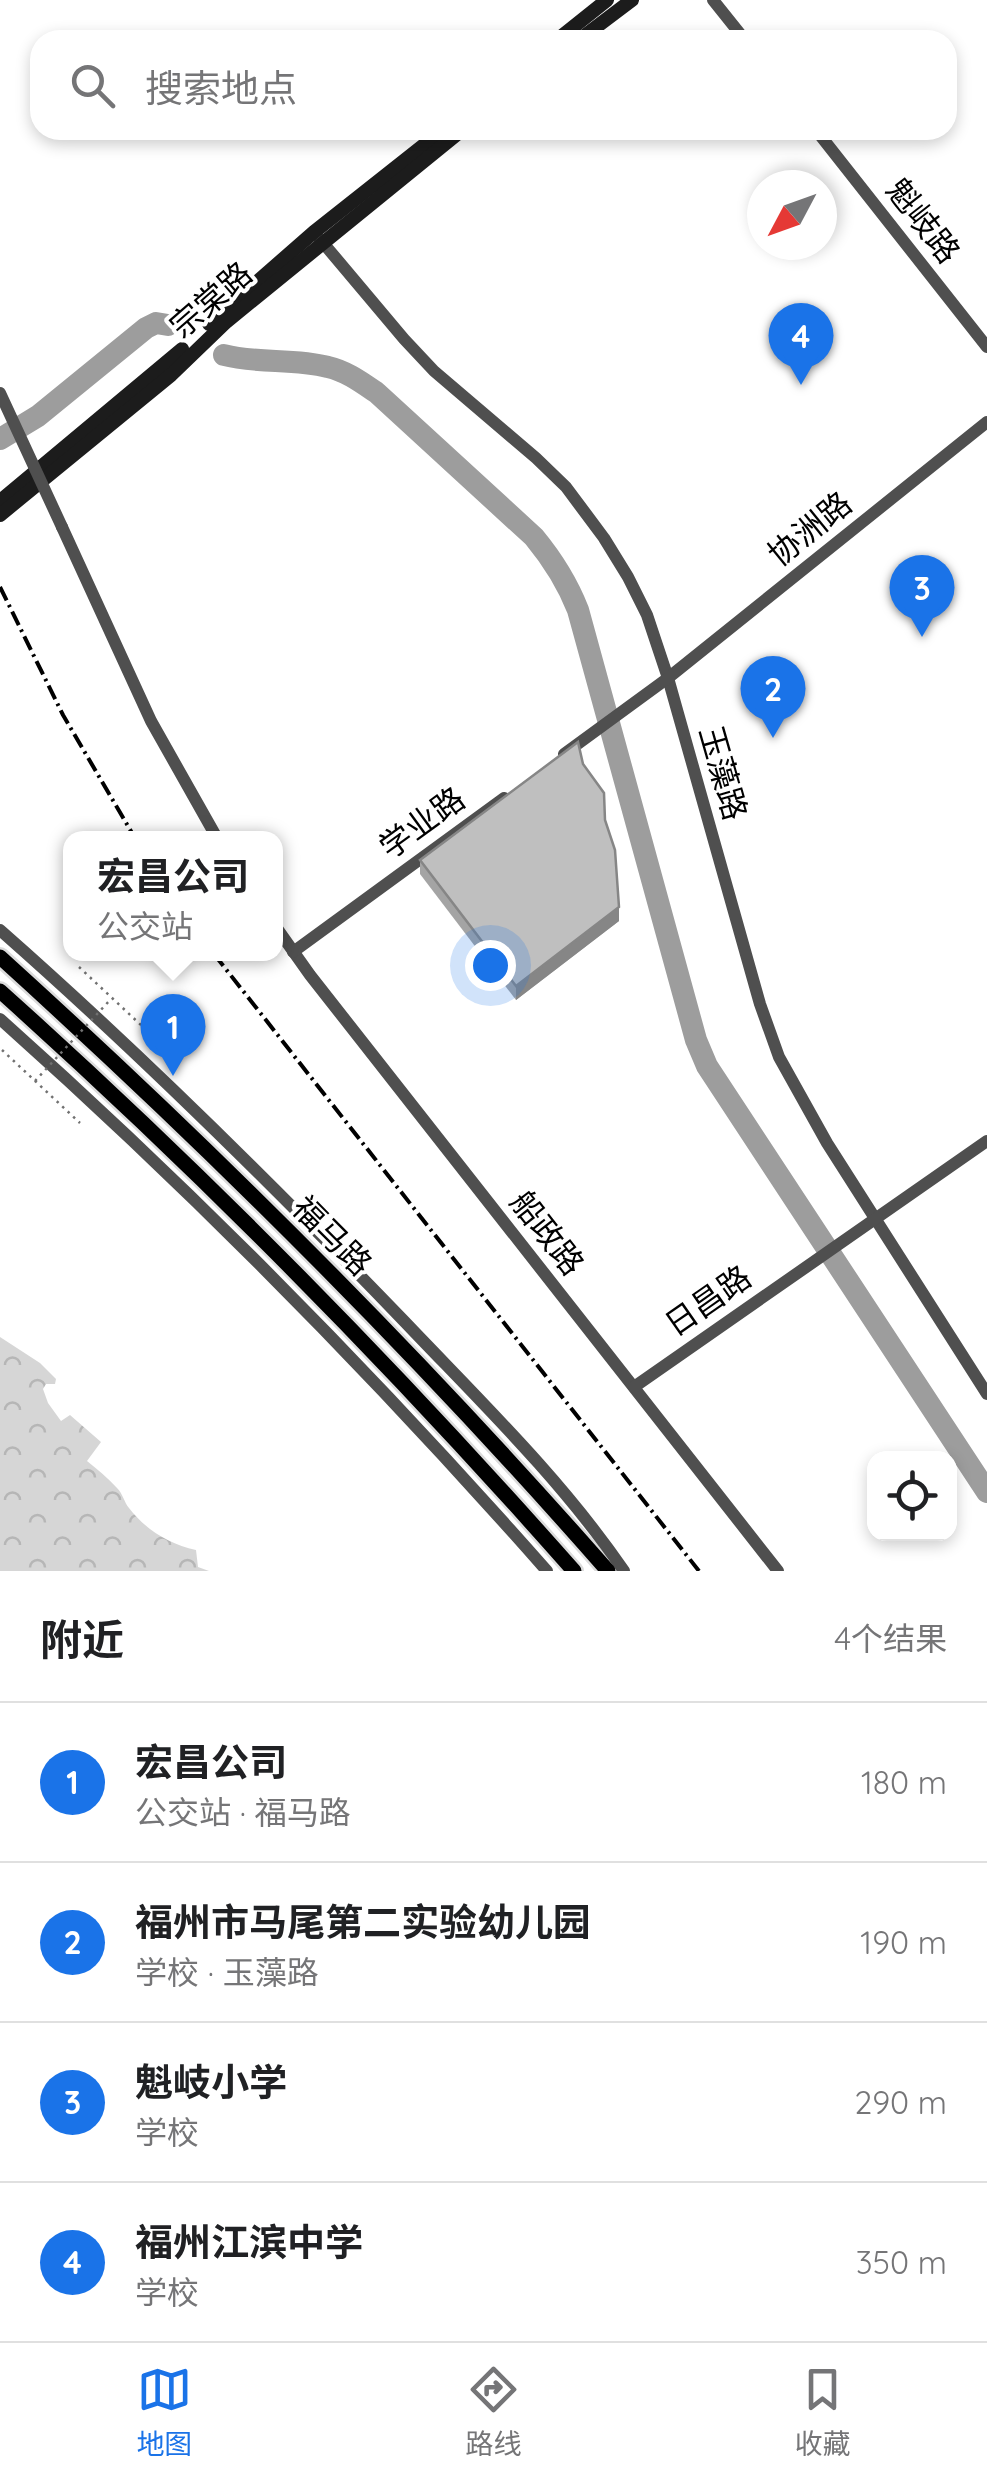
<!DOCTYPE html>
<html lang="zh">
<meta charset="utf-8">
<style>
:root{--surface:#fff;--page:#f6f6f6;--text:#202124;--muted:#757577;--line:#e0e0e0;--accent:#1a73e8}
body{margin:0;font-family:Quicksand,"Noto Sans SC",sans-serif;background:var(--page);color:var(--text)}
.controls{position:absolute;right:30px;bottom:30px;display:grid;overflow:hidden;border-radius:20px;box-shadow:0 5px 15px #0003}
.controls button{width:90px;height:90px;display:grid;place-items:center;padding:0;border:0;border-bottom:2px solid var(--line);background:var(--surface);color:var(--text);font:50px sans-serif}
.compass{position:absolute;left:747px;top:170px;width:90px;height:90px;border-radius:50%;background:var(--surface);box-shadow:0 5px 15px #0003;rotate:229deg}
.you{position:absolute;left:490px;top:965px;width:35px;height:35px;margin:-25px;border:8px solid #fff;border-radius:50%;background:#1a73e8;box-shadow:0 0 0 15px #1a73e833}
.badge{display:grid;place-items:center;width:65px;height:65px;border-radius:50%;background:var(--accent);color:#fff;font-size:32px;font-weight:700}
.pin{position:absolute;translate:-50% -82px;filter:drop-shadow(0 2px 5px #0008)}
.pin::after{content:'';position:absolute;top:52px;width:35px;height:30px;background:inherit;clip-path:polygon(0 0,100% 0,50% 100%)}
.popup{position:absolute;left:63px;top:831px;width:220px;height:130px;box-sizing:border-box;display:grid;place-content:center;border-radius:20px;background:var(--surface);filter:drop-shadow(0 2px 8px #0005);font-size:32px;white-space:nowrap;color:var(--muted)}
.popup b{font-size:38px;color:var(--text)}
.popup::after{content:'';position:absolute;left:50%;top:100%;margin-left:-20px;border:20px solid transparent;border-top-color:var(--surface)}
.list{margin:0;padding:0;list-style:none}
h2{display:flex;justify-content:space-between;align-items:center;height:130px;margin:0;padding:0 40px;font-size:42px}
h2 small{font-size:32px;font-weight:400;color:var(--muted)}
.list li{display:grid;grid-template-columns:65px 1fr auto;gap:30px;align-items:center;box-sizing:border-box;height:160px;padding:0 40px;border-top:2px solid var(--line)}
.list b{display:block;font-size:38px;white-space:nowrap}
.list p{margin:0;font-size:32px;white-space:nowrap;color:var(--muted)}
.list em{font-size:32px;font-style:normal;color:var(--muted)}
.icon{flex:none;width:55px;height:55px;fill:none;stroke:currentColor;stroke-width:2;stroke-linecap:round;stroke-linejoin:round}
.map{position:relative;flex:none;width:987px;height:1571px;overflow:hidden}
.search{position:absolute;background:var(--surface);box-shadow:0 5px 15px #0003;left:30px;right:30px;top:30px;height:110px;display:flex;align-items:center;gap:25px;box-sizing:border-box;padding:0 35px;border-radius:30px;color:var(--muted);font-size:38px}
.sheet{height:770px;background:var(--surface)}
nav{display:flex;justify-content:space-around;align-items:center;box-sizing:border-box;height:140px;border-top:2px solid var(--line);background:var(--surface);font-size:28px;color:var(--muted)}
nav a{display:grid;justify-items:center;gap:5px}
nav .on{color:var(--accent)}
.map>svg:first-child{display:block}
.forest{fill:url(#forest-crowns)}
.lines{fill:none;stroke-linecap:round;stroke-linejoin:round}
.river{stroke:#9d9d9d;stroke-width:22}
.primary-casing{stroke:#dbdbdb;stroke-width:20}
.path{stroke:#717171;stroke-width:2.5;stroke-dasharray:2.5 5;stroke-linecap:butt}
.tertiary{stroke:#4f4f4f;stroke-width:12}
.secondary{stroke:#1c1c1c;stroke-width:14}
.primary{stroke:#000;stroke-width:15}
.rail{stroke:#000;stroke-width:4;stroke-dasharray:15 5 2.5 5;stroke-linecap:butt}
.path-bridge{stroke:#717171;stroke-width:2.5;stroke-dasharray:2.5 5;stroke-linecap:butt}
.tertiary-bridge{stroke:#4f4f4f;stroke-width:12}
.wall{fill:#a4a4a4}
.shaded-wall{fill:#868686}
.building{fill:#bfbfbf;stroke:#868686;stroke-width:2.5}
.labels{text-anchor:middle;stroke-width:8;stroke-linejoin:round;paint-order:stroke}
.street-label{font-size:32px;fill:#000;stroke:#fff}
</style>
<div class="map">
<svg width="987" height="1571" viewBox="0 0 987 1571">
<defs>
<pattern id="forest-crowns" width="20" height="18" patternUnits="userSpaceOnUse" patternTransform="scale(2.5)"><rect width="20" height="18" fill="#d6d6d6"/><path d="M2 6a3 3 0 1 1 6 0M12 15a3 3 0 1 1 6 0" fill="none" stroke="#b6b6b6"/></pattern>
</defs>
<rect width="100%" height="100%" fill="#fff"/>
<!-- forest -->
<path class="forest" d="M0,1337L40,1363L56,1379L55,1384H46L43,1389L48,1403L61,1421L70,1415L101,1442L87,1461C97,1469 108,1478 117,1488C123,1494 124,1502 129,1508C146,1530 169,1544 196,1550L198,1567L209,1571H0Z"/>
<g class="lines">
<!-- river -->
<g class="river">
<path d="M224,355C257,364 294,358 328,367C346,371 361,382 377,393L534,537C553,560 567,582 578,610L696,1040L707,1066L987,1492"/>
<polyline points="0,439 38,416 146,328 156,323 168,325"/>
</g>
<!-- primary casing -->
<g class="primary-casing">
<g id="primary">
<path d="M0,957C213,1150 418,1354 608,1571"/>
<path d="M0,991C202,1172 394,1367 574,1571"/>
</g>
</g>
<!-- path -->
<g class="path">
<polyline points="79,967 158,1041"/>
<polyline points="2,1050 80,1123"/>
</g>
<!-- tertiary -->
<g class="tertiary">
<polyline points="713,0 745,40"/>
<polyline points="816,130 987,347"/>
<polyline points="319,238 404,339 434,371 536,458 566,487 604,538 628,577 647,615 668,678 760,1004 779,1057 827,1143 987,1394"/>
<polyline points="62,527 151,721 217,838"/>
<polyline points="564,754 668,678 987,422"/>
<polyline points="276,927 310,975 778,1571"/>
<path d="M0,930C141,1054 274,1186 404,1321C480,1401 561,1479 624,1571"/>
<polyline points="293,952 504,798"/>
<path d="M0,1019C193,1191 376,1377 547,1571"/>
<polyline points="634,1387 987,1141"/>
</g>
<!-- secondary -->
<g class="secondary">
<polyline points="557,40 607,0"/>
<polyline points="579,40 632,0"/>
<polyline points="209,324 314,232 443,130"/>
<polyline points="0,501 182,349"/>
<polyline points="0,515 171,375 226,322 462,130"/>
</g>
<!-- primary -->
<use href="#primary" class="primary"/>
<!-- rail -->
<g class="rail">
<polyline points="0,587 63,715 135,838"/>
<polyline points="214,954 699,1571"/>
</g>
<!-- path-bridge -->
<polyline class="path-bridge" points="35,1081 111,999"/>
<!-- tertiary-bridge -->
<polyline class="tertiary-bridge" points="0,393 62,527"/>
</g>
<!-- wall -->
<polygon class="wall" points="583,764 605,820 619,921 516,1000 420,874 420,860"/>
<!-- shaded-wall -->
<polygon class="shaded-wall" points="619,907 619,921 516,1000 516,986"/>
<!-- building -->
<polygon class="building" points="578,742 583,764 604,793 605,820 615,850 619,907 516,986 420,860"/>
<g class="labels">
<!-- street labels -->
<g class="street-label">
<text transform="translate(923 221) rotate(52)" y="11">魁岐路</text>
<text transform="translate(211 300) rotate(-41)" y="11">宗棠路</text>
<text transform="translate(810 529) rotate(-39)" y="11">协洲路</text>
<text transform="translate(723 773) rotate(74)" y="11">玉藻路</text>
<text transform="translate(422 823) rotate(-36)" y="11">学业路</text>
<text transform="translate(547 1233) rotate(52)" y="11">船政路</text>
<text transform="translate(332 1236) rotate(45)" y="11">福马路</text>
<text transform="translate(708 1301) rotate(-35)" y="11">日昌路</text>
</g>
</g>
</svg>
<div class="controls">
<button><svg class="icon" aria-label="locate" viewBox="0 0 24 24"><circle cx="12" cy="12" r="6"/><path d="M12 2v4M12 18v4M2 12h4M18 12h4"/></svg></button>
</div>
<svg class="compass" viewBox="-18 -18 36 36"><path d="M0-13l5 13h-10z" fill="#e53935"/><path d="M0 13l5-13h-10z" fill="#757577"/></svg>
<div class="you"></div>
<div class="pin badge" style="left:173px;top:1076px">1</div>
<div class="popup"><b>宏昌公司</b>公交站</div>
<div class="pin badge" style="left:773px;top:738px">2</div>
<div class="pin badge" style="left:922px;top:637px">3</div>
<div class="pin badge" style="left:801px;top:385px">4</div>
<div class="search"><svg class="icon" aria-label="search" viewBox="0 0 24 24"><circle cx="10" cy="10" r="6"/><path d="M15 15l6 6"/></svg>搜索地点</div>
</div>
<section class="sheet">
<h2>附近<small>4个结果</small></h2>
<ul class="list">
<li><span class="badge">1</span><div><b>宏昌公司</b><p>公交站 · 福马路</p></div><em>180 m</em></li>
<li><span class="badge">2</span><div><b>福州市马尾第二实验幼儿园</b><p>学校 · 玉藻路</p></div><em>190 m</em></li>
<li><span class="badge">3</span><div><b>魁岐小学</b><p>学校</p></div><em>290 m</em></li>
<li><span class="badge">4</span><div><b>福州江滨中学</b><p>学校</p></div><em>350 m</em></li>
</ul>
</section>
<nav>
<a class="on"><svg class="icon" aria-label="map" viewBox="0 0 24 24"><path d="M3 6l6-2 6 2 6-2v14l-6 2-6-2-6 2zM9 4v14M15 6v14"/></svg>地图</a>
<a><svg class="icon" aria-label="directions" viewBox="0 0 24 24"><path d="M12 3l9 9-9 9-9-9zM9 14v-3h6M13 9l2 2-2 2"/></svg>路线</a>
<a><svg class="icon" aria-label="saved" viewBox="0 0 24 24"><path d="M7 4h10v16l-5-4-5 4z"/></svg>收藏</a>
</nav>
